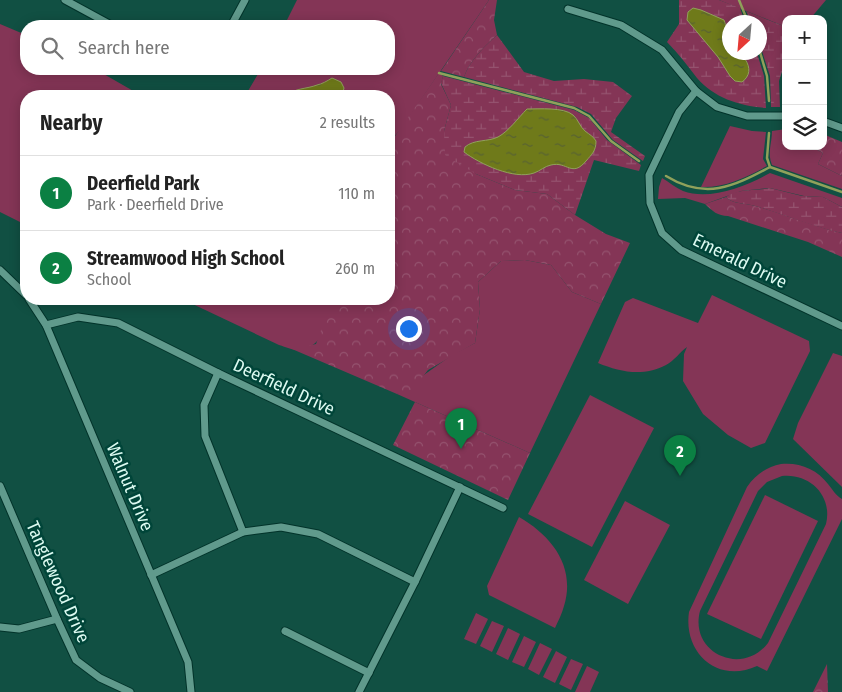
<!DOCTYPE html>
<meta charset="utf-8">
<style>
:root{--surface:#fff;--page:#f2f2f2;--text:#222;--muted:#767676;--line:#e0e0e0;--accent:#0b8043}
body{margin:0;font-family:"Fira Sans Condensed",sans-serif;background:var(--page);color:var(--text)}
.controls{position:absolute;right:15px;top:15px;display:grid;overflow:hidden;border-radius:10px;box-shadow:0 2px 12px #0003}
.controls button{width:45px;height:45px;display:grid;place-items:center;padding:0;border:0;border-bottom:1px solid var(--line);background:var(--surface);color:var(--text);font:25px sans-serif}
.compass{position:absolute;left:722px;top:15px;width:45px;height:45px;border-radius:50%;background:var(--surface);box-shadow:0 2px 12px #0003;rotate:206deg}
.you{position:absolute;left:408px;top:328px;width:18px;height:18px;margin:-12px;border:4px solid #fff;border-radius:50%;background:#1a73e8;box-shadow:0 0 0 8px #1a73e833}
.badge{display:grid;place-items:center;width:32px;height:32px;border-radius:50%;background:var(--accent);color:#fff;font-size:16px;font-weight:700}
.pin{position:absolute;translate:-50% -41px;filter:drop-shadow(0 1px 2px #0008)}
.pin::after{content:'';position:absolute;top:26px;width:18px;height:15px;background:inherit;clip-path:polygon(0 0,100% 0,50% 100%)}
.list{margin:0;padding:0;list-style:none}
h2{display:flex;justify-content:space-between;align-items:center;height:65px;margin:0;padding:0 20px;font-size:21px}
h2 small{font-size:16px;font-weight:400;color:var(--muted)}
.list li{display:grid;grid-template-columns:32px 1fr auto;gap:15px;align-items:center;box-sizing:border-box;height:75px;padding:0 20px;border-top:1px solid var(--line)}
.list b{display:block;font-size:19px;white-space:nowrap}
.list p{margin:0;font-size:16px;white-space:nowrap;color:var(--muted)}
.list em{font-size:16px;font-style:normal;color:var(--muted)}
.icon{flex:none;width:28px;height:28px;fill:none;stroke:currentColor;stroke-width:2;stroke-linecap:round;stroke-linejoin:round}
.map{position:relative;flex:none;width:842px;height:692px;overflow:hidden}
.search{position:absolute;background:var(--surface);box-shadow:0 2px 12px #0003;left:20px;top:20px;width:375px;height:55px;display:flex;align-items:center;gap:12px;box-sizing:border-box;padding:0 18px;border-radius:20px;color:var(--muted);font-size:19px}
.panel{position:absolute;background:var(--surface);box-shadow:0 2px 12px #0003;left:20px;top:90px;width:375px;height:215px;border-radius:20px}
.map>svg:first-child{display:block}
.grass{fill:#843556;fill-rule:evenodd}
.forest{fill:url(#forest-crowns)}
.wetland{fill:url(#wetland-marsh)}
.water{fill:url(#water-ripples);stroke:#90a15b}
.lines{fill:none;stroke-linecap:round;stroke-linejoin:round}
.stream{stroke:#90a15b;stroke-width:2.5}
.street-casing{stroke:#02332a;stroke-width:9}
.street{stroke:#609a8c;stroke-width:7}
.labels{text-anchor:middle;stroke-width:5;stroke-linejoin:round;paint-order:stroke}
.street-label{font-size:18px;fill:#ddfbf2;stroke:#004539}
</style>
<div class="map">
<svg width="842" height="692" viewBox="0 0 842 692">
<defs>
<pattern id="forest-crowns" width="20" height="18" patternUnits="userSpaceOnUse" patternTransform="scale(1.25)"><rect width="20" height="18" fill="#843556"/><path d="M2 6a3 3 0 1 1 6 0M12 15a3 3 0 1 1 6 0" fill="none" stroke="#95536f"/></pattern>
<pattern id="wetland-marsh" width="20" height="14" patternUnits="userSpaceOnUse" patternTransform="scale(1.25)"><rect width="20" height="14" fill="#843556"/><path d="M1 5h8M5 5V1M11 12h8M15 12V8" fill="none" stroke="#95536f"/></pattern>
<pattern id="water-ripples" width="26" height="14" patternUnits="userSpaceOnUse" patternTransform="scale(1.25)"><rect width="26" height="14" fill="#6f7a1a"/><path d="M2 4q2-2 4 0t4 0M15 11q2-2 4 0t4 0" fill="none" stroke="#586232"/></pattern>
</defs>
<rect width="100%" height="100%" fill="#115043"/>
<!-- grass -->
<g class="grass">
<polygon points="297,0 489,0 401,129 389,142 389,96 245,96 261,69 389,69 389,26 284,26"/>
<polygon points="719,0 826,0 810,19 786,19 786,27"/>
<polygon points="0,24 26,35 26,69 95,69 142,96 26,96 26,225 0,212"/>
<path d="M730,126L752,131L766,132L763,159L767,166C747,177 724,188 701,187Z"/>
<path d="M786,129V146H810L823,153L818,164L842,176V189L772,165C767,153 772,143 772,131Z"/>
<path d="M770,173L842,198V207L823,197L804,196L770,188L741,191L705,204L685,198L658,199L659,187L662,178C669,182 676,188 683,191C710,201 746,186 770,173Z"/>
<polygon points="525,260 551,265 572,292 601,304 530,453 397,394 452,355 475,343 480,309 478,282 501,261"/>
<path d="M712,295L809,341L810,351L765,443L751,448L728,435L703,414L683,381L684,354L687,347C680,352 674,361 666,365C643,377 620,372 598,363L625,302L633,298L698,323Z"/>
<path d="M182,299H324C327,315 327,339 309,347C306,349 302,350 298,350C292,350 286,347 279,345Z"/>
<polygon points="833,353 842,356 842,487 793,439 798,423"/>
<polygon points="590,395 654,428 592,547 528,514"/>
<path d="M781,464C799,462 817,469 828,484C833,490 835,495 842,499V519L767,671L757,666C718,684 683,653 689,612L747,487C756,474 767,467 781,464ZM782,476C809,473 833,495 826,524L768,643C742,677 689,653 700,611L758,491L767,482Z"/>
<polygon points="765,495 818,521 761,639 707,614"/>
<polygon points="625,501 670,525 628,604 584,580"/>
<path d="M519,517C552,536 576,567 564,606C562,614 558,621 555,628L489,595L487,586Z"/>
<polygon points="476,613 488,619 476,644 464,639"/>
<polygon points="492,621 504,626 492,652 480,646"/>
<polygon points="508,628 520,634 508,660 496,654"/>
<polygon points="524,636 536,642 524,667 512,662"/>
<polygon points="540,643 552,649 539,675 528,669"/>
<polygon points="556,651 567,657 555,683 543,677"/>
<polygon points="571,659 583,664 571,690 559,684"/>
<polygon points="587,666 599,672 590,692 575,692"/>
</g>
<!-- forest -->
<g class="forest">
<path d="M489,0H497L494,20L497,35C484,47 470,60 464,77L441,71Z"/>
<polygon points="439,73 443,76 441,84 451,105 444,131 476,174 515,190 547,194 575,215 606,234 630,243 601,304 572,292 551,265 525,260 501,261 478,282 480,309 475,343 428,370 413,389 397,394 292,349 316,344 325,319 323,299 389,299 389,142 393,139"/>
<polygon points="823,134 842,142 842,176 818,164 823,153 810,146 823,146"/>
<path d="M726,197C732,204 745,203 755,206C784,214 812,226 842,233V257L808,242L728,216C718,216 712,211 705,204Z"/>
<polygon points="415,402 530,453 508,500 393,445"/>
<polygon points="827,664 828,692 813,692"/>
</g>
<!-- wetland -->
<g class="wetland">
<path d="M679,0H719L740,8L745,22H730V52L757,53L764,76L766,108C740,106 714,98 697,78C687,65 678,53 667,42L679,24Z"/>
<polygon points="746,11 786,27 786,59 779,81 780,107 771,107 770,76 760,45 760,22 751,22"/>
<path d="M497,35L524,72L554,81L584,79L613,82L632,96L616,118L611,132L645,156L643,161L613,140L591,114L577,107L464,77C470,60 484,47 497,35Z"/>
<polygon points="443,76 574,110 589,118 607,140 641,165 639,171 594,160 575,215 547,194 515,190 476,174 445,155 444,131 451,105 441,83"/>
<path d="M770,188L802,196L823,197L842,207V233C812,227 784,214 755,206C745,203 732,204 726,197C737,188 757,191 770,188Z"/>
</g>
<!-- water -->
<g class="water">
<path d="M693,8L701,10L724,20C727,27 725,30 724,37C724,49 734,57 745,59C751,68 750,76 742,82L735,81L730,76L718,57L687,20L688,12Z"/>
<path d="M332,78L341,82L344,88L342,96H286C294,88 307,89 317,85C322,84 327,81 332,78Z"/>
<path d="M527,109C539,109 564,107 573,115C578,119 580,127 585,131C590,135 593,136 596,141C596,151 592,154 586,161C572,178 567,161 551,165C545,166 540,171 534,173C514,180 480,164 464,152L465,147C474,139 488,142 498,137C509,131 518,118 527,109Z"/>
</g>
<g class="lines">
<!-- stream -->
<g class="stream">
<polyline points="739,0 748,22"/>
<polyline points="760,52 767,76 769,101"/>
<polyline points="439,73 574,108 589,116 611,141 639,161"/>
<polyline points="769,133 767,158 770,167"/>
<path d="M666,176C705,200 733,187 770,167L842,192"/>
</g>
<!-- street casing -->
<g class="street-casing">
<g id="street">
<polyline points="65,0 113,26"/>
<polyline points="568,9 621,25 662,50 696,91 717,107 747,116 786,116"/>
<polyline points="231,26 245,0"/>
<polyline points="200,69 201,69"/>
<polyline points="696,91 679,112 649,175 650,203 662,233 681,250 842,326"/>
<polyline points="823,121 842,128"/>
<polyline points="0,270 26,295"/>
<polyline points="29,299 46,325 188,662 191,692"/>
<polyline points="46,325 78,317 118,323 218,373 503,508"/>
<polyline points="218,373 204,405 205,436 243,532"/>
<polyline points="0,486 57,619 76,660 100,678 130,692"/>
<polyline points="151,575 243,532 281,527 318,534 415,582"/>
<polyline points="0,627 19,629 57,619"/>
<polyline points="285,631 369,673"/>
<polyline points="359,692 415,582 460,487"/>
</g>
</g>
<!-- street -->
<use href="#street" class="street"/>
</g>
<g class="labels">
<!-- street labels -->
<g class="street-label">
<text transform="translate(740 261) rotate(26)" y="6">Emerald Drive</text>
<text transform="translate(284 387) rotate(25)" y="6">Deerfield Drive</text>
<text transform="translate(130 487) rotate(67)" y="6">Walnut Drive</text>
<text transform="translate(58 582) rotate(66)" y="6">Tanglewood Drive</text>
</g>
</g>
</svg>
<div class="controls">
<button>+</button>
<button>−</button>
<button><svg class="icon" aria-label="layers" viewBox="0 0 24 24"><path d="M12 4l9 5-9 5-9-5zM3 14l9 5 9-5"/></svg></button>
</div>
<svg class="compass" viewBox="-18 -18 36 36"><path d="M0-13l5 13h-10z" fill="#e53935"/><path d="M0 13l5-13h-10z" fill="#767676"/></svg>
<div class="you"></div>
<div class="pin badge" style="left:461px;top:449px">1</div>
<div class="pin badge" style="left:680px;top:476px">2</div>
<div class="search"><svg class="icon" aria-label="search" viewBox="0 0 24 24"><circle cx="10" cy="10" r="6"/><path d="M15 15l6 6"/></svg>Search here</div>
<section class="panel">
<h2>Nearby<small>2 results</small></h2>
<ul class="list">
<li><span class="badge">1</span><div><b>Deerfield Park</b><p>Park · Deerfield Drive</p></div><em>110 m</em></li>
<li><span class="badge">2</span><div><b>Streamwood High School</b><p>School</p></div><em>260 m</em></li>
</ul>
</section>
</div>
